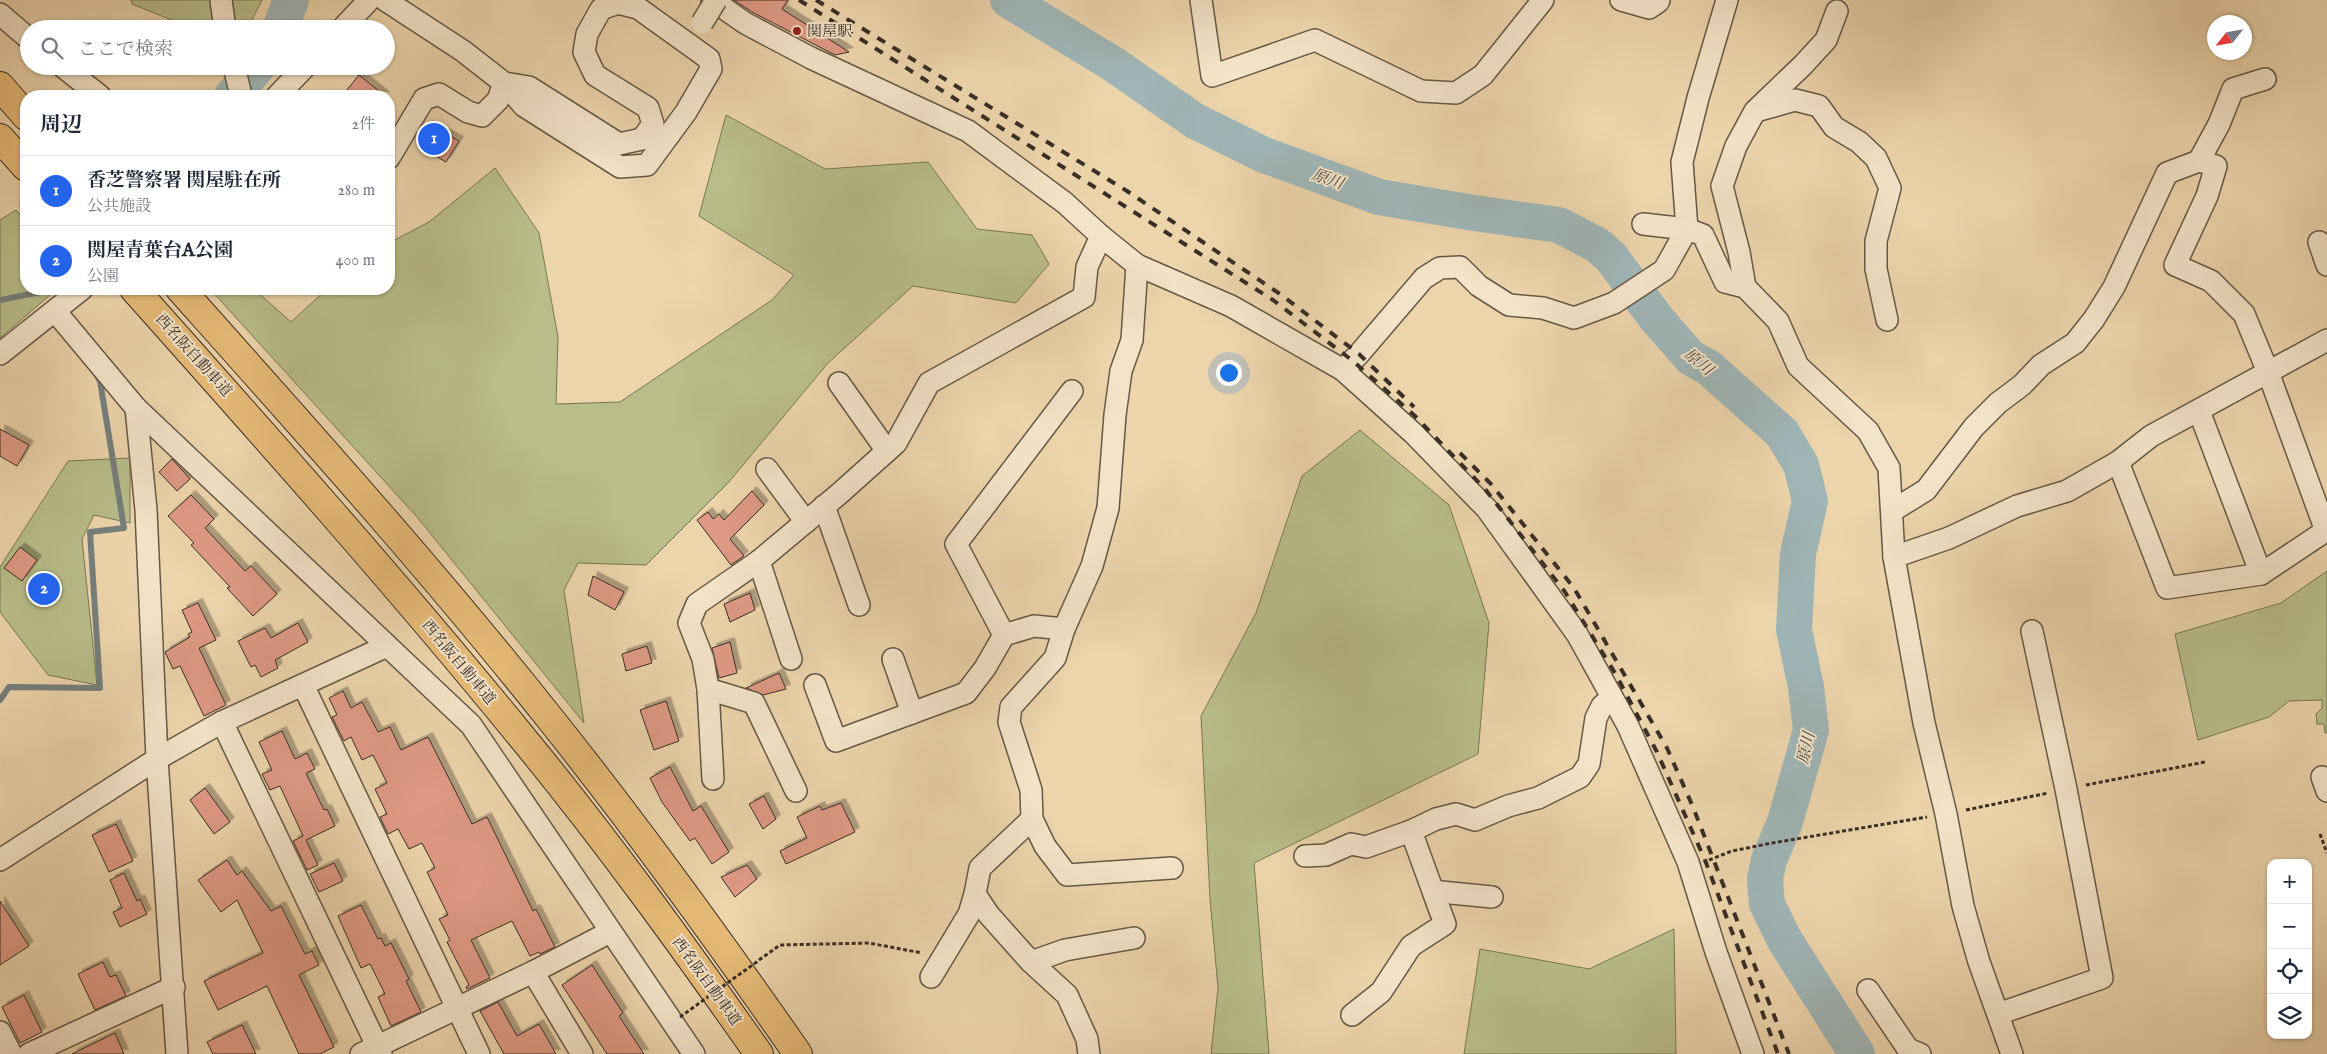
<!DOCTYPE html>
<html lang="ja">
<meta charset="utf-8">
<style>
:root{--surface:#fff;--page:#f6f6f7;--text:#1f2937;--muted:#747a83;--line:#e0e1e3;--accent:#2563eb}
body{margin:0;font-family:"IM FELL English","Noto Serif JP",serif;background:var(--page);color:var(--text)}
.controls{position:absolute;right:15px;bottom:15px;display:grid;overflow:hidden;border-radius:10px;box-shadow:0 1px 4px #0004}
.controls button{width:45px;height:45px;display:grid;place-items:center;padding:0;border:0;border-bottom:1px solid var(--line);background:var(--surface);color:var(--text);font:25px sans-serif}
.compass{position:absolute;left:2207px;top:15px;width:45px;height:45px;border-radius:50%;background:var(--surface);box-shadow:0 1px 4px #0004;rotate:239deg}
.you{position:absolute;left:1228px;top:372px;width:18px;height:18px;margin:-12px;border:4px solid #fff;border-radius:50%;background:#1a73e8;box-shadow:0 0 0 8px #1a73e833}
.badge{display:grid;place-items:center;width:32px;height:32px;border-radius:50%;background:var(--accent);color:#fff;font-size:16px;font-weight:700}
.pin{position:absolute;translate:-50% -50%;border:2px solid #fff;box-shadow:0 1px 5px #0006}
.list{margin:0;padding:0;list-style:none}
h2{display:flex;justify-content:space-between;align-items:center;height:65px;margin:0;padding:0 20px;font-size:21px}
h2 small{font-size:16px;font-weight:400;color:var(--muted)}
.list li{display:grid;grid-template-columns:32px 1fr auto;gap:15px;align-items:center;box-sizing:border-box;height:70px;padding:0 20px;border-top:1px solid var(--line)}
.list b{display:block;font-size:19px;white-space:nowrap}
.list p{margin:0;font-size:16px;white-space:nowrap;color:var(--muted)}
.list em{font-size:16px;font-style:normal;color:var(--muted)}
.icon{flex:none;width:28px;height:28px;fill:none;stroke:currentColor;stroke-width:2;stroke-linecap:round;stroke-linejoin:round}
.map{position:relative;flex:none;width:2327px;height:1054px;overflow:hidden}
.search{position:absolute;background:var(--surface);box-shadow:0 1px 4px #0004;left:20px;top:20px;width:375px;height:55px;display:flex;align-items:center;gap:12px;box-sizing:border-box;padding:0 18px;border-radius:28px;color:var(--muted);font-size:19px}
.panel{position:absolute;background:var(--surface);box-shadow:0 1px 4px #0004;left:20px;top:90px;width:375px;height:205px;border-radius:20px}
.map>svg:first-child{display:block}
.green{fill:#b8bd89;stroke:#787658}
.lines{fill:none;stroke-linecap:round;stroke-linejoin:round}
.stream{stroke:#767f7c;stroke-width:6}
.river{stroke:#9fb5b6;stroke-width:36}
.building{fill:#de9985;stroke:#392e26;filter:url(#shadow)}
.minor-casing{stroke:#665847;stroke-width:24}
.highway-casing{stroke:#392e26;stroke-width:30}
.path{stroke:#392e26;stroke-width:3;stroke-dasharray:4 2.5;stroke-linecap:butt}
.minor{stroke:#f3e3c8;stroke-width:21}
.highway{stroke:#e6ba76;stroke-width:28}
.rail{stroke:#392e26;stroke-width:4;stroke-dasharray:9 9;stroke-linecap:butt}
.minor-bridge-casing{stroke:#665847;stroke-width:24;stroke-linecap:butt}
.path-bridge{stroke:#392e26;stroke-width:3;stroke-dasharray:4 2.5;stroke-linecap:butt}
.minor-bridge{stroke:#f3e3c8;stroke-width:21}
.poi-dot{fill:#8f2418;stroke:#f3e3c8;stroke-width:2}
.labels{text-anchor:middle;stroke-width:4;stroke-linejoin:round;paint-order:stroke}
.poi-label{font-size:15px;fill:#392e26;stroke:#f3e3c8;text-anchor:start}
.street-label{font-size:15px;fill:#392e26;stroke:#f3e3c8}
.water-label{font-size:16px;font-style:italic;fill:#4d4943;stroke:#f3e3c8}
</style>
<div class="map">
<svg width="2327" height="1054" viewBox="0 0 2327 1054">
<defs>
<filter id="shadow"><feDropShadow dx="4.5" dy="-4.5" stdDeviation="0" flood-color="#0004"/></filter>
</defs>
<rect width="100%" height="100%" fill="#ecd4ab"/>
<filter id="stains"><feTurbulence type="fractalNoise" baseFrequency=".004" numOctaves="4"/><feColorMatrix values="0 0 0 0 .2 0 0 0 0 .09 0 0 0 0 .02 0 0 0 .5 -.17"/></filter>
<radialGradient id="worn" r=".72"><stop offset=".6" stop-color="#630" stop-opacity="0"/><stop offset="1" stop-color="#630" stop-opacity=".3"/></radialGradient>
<!-- green -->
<g class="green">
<polygon points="131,0 262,0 252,20 237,29 194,29 132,4"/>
<polygon points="726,115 825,169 928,162 977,229 1032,235 1049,264 1016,303 913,286 828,363 728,483 646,565 578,563 564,590 584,723 417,517 210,289 254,289 291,322 327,289 389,289 389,243 429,222 495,168 539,233 558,337 556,404 620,402 772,300 794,275 699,216"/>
<polygon points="16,210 26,223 26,289 57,289 0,338 0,220"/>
<polygon points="1360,430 1449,505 1489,623 1478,754 1254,863 1269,1054 1211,1054 1218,988 1210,899 1201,716 1256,613 1302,476"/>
<polygon points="130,458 130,523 94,515 82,539 97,685 48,675 0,612 0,567 68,461"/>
<polygon points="2327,571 2327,733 2325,733 2324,724 2317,724 2316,714 2322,708 2322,700 2289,701 2269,717 2198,740 2175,634 2281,603"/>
<polygon points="1674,929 1676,1054 1464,1054 1480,949 1589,969"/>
</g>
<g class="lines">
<!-- stream -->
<g class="stream">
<polyline points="0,300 56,289 62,302"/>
<polyline points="0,700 9,687 100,688 90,532 124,528 100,381 96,374"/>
</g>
<!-- river -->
<g class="river">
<polyline points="1008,0 1113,64 1195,121 1264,155 1379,197 1474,213 1559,225 1597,245 1611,257 1656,318 1691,358 1708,367 1782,433 1801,465 1810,501 1798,554 1794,630 1806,687 1811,730 1785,822 1769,860 1765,879 1767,904 1784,939 1857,1054"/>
<polyline points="280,29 291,0"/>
<polyline points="232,96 258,66"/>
</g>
</g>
<!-- building -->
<g class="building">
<polygon points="734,0 788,0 782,9 849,52 835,55 752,12"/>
<polygon points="359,75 385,96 342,96"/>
<polygon points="437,129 459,141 446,162 425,150"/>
<polygon points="0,429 29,445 17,466 0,456"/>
<polygon points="172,459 190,479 177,491 159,472"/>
<polygon points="752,491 764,505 730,539 744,556 731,565 697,520 708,512 713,519 719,514 724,520"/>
<polygon points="191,495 214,519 205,528 245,571 251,566 277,594 253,616 227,588 230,587 191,545 194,543 168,516"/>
<polygon points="20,547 37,560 22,581 4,568"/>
<polygon points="593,576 624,592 615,610 588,595"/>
<polygon points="750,593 755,610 730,622 724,604"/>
<polygon points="198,603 216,640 199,648 226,705 204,716 180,666 173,669 165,652 190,637 188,634 192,632 182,610"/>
<polygon points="298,623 308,642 275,660 278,668 261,677 255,665 251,667 238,641 265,628 271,638"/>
<polygon points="730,642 737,673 719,678 712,648"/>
<polygon points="647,646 652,663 626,671 622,654"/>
<polygon points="779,673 786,689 763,695 746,688"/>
<polygon points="343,691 351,708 362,702 378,732 390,727 401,750 428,737 472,824 487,817 533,911 536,909 555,947 540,954 539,952 530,956 512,921 471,940 490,978 467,989 466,987 469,985 447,942 450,940 439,919 448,915 427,872 435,868 422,843 409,849 398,829 388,834 380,817 387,814 375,789 387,783 373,755 362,760 351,737 344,741 332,717 337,715 329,698"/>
<polygon points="666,701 679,741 654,750 640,710"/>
<polygon points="282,731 295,759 307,753 315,769 306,773 324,810 327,809 335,826 306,840 318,865 307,870 293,841 303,836 280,786 270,790 262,774 272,770 259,742"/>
<polygon points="670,767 693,811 701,806 729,852 712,864 695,838 690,841 662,802 650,778"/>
<polygon points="205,788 230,822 214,834 190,800"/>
<polygon points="764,796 776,819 763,829 749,804"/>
<polygon points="841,803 855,832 786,864 780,851 807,838 797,817 820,806 822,810"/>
<polygon points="116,824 133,861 109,872 92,835"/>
<polygon points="227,860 237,875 242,871 271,911 281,906 305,954 312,951 319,965 299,975 334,1047 320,1054 299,1054 267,986 218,1010 204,981 263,953 237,900 221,912 198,880"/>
<polygon points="334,863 343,881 319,892 310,874"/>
<polygon points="747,865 757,879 735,897 721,877"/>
<polygon points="124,873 137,901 140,899 147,914 120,927 113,912 122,908 110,880"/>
<polygon points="0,901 29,946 0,965"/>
<polygon points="361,905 378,939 381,938 385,946 391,943 409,979 406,981 421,1012 391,1026 378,997 385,994 370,964 361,968 338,916"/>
<polygon points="103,962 110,977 116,975 126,996 95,1010 78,974"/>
<polygon points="592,965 623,1013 619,1016 644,1054 607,1054 562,985"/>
<polygon points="24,995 42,1032 20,1043 2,1007"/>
<polygon points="498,1002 517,1036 539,1024 556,1054 504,1054 480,1011"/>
<polygon points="242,1025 256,1054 213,1054 207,1042"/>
<polygon points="115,1033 124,1054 72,1054"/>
</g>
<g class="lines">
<!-- minor casing -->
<g class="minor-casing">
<g id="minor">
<polyline points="221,0 225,29"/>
<polyline points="385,0 463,51 504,83 524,106 620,167 647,165 686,112 711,69 709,59 638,8 618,3 601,9 587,34 584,52 595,75 648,108 653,124 642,139 619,144 529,87 504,83"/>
<polyline points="712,0 745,23 811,58 968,131 1065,203 1101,236 1137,265 1231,306 1343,370 1413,433 1487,509 1577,634 1612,697 1628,726 1688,862 1716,952 1753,1054"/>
<polyline points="1201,0 1212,76 1315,40 1421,91 1456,93 1483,75 1543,0"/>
<polyline points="1621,0 1649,8 1658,2 1659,0"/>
<polyline points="1837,11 1826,40 1803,65 1755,111 1736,146 1722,186 1739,252 1745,287 1778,321 1798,366 1868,431 1889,468 1894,557 1924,723 1946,814 1963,906 1979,962 2012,1054"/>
<polyline points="0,14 29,39"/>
<polyline points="342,29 369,0"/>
<polyline points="62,66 100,96"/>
<polyline points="234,66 241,96"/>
<polyline points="277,96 306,66"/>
<polyline points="1756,111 1795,100 1819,106 1834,127 1859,142 1876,158 1890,188 1876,241 1876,269 1887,320"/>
<polyline points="389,158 424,99 439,94 468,112 482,116 498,100 504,83"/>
<polyline points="2199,161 2219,124 2233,89 2265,79"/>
<polyline points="1643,224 1687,229 1682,162 1698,98 1727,0"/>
<polyline points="2319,242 2327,265"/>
<polyline points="1137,265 1132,340 1121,371 1115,415 1108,508 1092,566 1064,629 1055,658 1011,707 1009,722 1031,790 1032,819 1045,846 1067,875 1172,868"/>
<polyline points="55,311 136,408 146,510 157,759 177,1054"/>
<polyline points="0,354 82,289"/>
<polyline points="1343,370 1359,354 1424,278 1440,268 1460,267 1479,286 1509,305 1543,308 1574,318 1614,303 1664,270 1687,229 1703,235 1725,282 1745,287"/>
<polyline points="839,383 887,451"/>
<polyline points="136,408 471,725 694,1054"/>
<polyline points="2199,411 2261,574"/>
<polyline points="2118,462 2167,588 2261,574 2327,530"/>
<polyline points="767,469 806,522"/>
<polyline points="824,506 859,605"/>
<polyline points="1892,511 1926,490 1974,427 1998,403 2022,385 2041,365 2075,343 2094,319 2114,287 2167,173 2199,161 2216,166 2207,196 2175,265 2211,281 2244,314 2268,372 2326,531"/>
<polyline points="1894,557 1949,538 2017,506 2067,491 2118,462 2151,436 2327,340"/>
<polyline points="759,561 791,659"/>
<polyline points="1004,635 956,544 1072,391"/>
<polyline points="893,659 912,713"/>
<polyline points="303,685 479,1054"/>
<polyline points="815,685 836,741 966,693 985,668 1004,635 1034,626 1064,629"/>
<polyline points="708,689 754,703 796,791"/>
<polyline points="222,722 381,1054"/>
<polyline points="2322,777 2327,791"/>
<polyline points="713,779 708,689 703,659 689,623 697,604 759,561 839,494 896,443 929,383 1084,297 1087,267 1101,236"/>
<polyline points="1032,819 980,868 975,894 989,915 1031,962 1065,950 1134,938"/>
<polyline points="1411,831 1434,894 1441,892 1492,897"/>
<polyline points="1305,856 1326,855 1351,844 1366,847 1411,831 1436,819 1456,814 1475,820 1508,806 1538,798 1580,777 1589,764 1596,718 1602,706 1612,697"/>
<polyline points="0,860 157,759 222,722 387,646"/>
<polyline points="1031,962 1067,995 1087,1039 1089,1054"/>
<polyline points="533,972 582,1054"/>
<polyline points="931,977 969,914 975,894"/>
<polyline points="1868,990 1908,1049 1920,1054"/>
<polyline points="1998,1014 2102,978 2066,789 2032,631"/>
<polyline points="1352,1015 1381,992 1411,946 1445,924 1434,894"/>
<polyline points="0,1032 11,1054"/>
<polyline points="29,1054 174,987"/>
<polyline points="361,1054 533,972 610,932"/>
</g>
</g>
<!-- highway casing -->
<g class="highway-casing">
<g id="highway">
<polyline points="0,86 26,116"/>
<polyline points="0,138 26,167"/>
<path d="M134,289C265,436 396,583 521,736C605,838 683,946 759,1054"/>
<path d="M180,289C305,429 431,569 548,716C636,826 718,939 798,1054"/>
</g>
</g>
<!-- path -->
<g class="path">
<polyline points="2086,785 2205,762"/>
<polyline points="1966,810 2048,793"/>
<polyline points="2320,834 2327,853"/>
<polyline points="1709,860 1732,851 1772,843 1927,817"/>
<polyline points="759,960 780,945 869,943 922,953"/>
</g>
<!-- minor -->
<use href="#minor" class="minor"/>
<!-- highway -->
<use href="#highway" class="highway"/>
<!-- rail -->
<g class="rail">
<polyline points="799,0 1273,300 1353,361 1415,416 1485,489 1565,592 1615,673 1657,752 1705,860 1778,1054"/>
<polyline points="816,0 1127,191 1280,294 1359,354 1414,407"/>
<polyline points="1460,453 1491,484 1574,588 1667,748 1693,807 1789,1054"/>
</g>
<!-- minor-bridge casing -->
<g class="minor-bridge-casing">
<polyline id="minor-bridge" points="702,23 716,0"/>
</g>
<!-- path-bridge -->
<polyline class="path-bridge" points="680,1017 758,961"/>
<!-- minor-bridge -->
<use href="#minor-bridge" class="minor-bridge"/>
</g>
<!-- markers -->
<circle class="poi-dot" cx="797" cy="31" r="5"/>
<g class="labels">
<!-- poi labels -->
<g class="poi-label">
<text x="807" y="36">関屋駅</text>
</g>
<!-- street labels -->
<g class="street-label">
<text transform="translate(194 355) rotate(48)" y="5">西名阪自動車道</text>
<text transform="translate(459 662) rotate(50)" y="5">西名阪自動車道</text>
<text transform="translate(707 981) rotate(54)" y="5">西名阪自動車道</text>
</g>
<!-- water labels -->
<g class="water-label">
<text transform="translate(1328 178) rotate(20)" y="6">原川</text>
<text transform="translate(1699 361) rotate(39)" y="6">原川</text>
<text transform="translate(1805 748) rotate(-77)" y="6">原川</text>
</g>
</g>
<rect width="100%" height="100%" filter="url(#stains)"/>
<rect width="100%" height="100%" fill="url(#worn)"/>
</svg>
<div class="controls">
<button>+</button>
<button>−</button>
<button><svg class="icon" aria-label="locate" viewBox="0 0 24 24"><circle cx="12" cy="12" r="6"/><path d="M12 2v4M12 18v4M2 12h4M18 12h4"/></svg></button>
<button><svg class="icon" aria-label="layers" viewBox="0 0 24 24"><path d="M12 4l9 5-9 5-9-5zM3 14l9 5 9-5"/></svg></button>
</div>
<svg class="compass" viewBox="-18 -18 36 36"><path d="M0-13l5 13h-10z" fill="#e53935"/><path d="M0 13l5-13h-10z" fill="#747a83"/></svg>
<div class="you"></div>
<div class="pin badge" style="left:434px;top:139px">1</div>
<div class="pin badge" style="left:44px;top:589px">2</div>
<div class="search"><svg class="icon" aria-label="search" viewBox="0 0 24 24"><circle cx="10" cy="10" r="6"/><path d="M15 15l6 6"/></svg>ここで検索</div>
<section class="panel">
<h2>周辺<small>2件</small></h2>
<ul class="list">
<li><span class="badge">1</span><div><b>香芝警察署 関屋駐在所</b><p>公共施設</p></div><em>280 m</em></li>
<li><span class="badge">2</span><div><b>関屋青葉台A公園</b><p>公園</p></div><em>400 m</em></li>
</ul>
</section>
</div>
